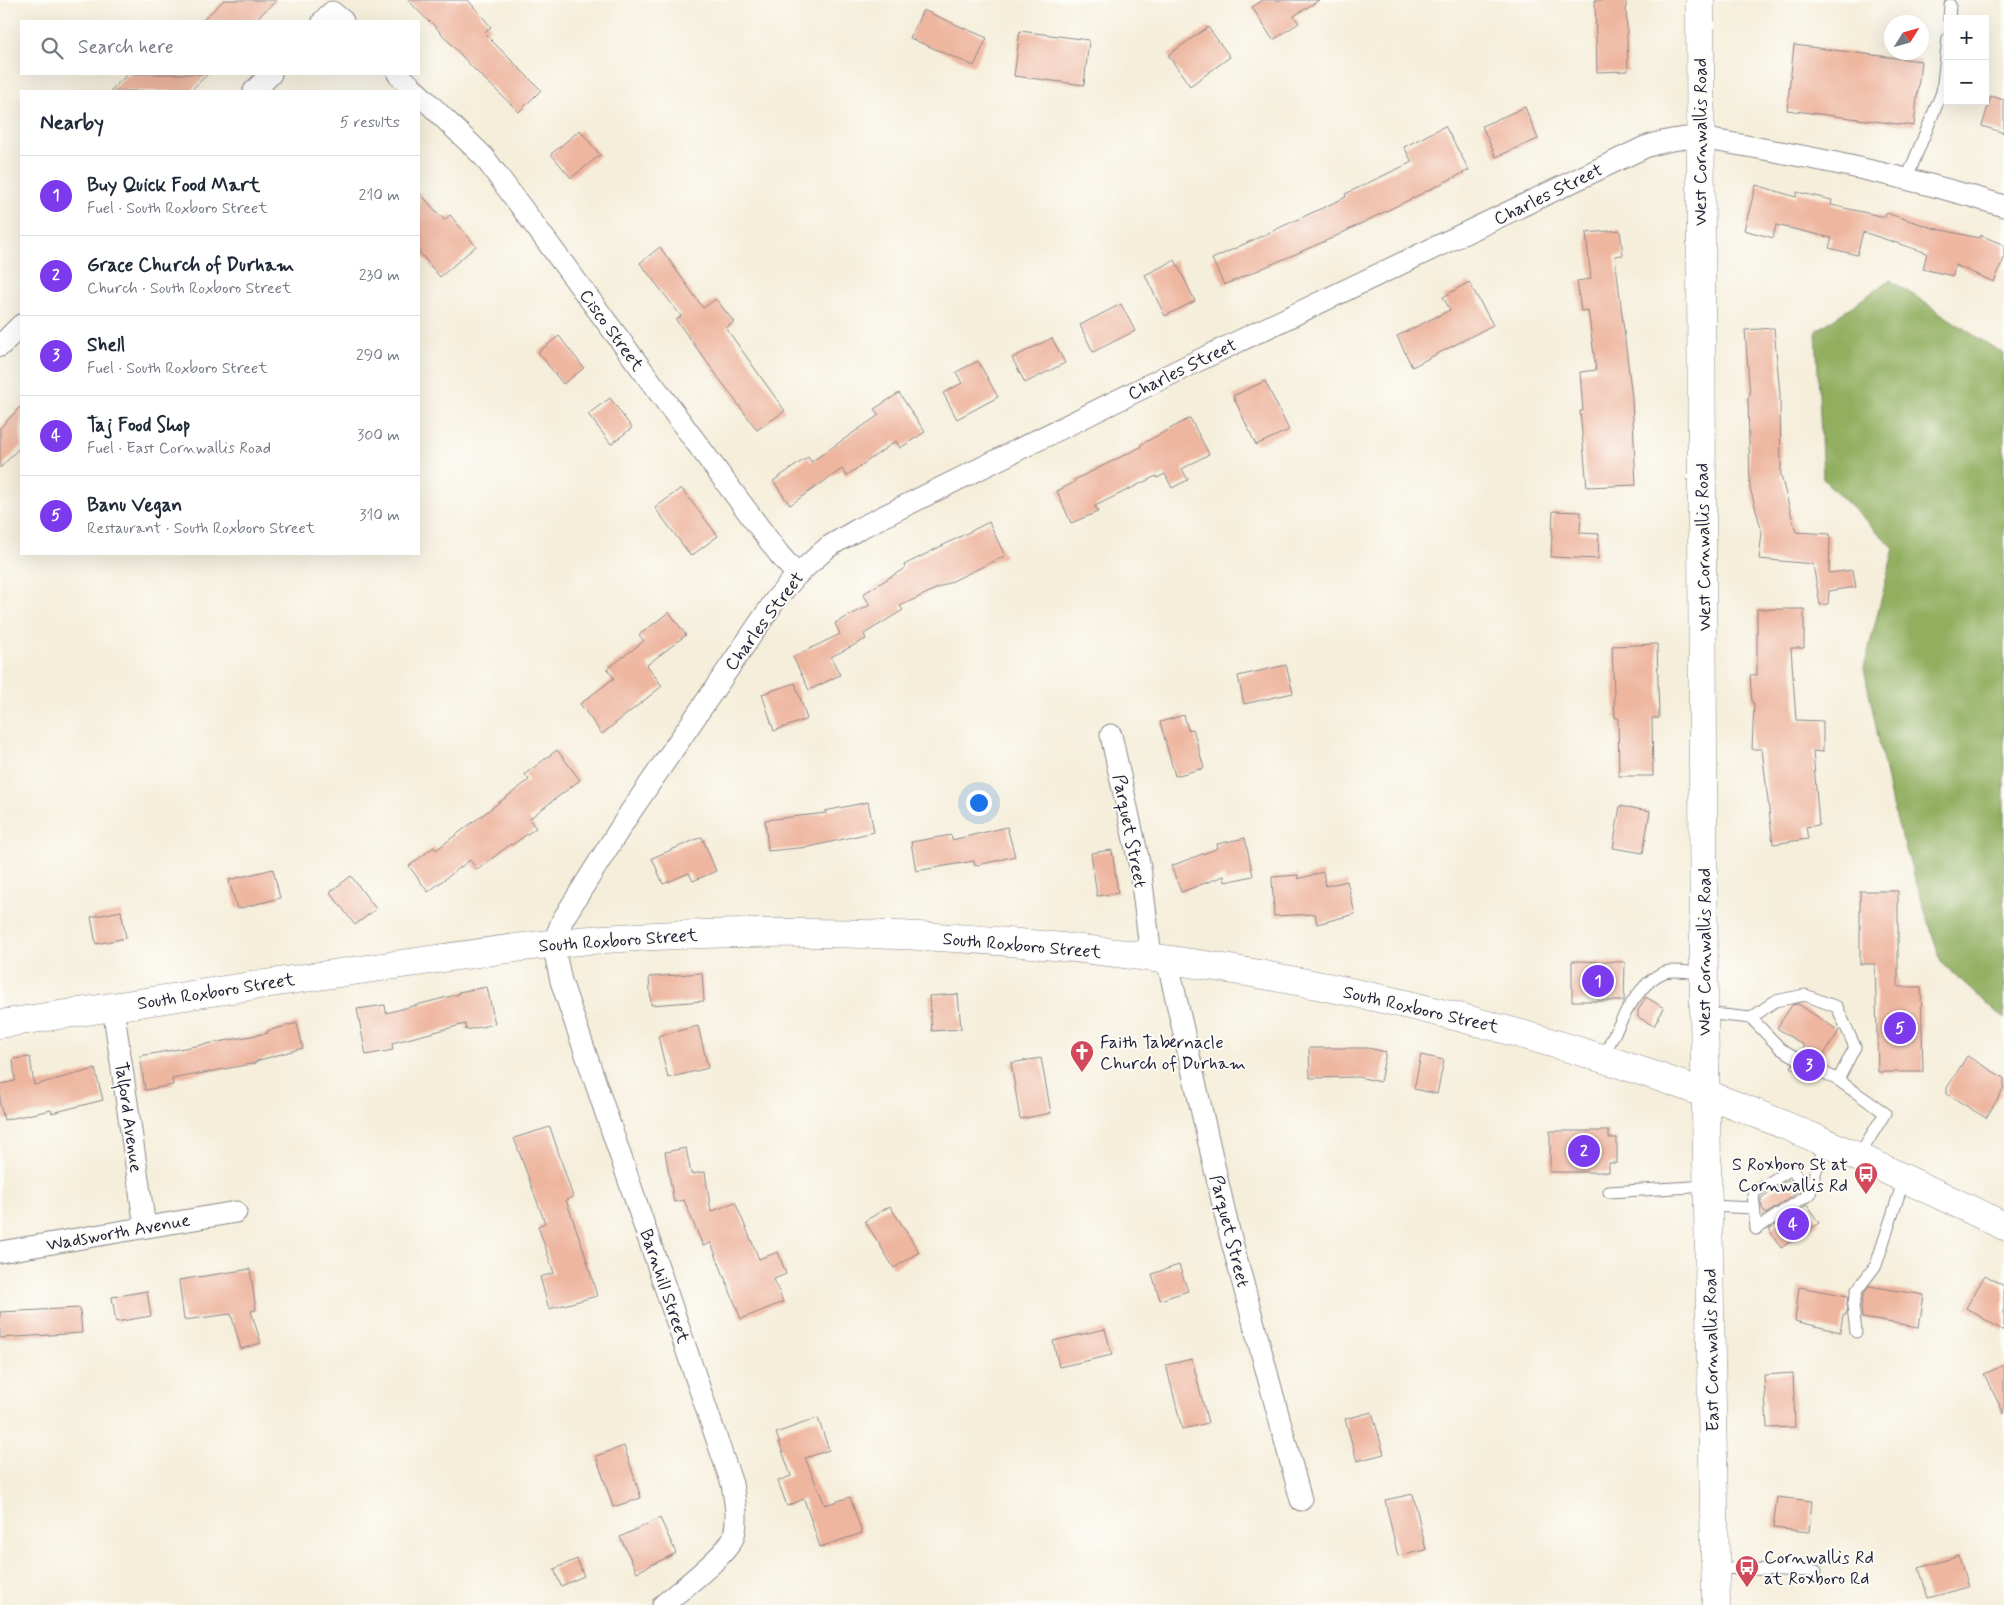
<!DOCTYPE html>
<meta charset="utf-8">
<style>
:root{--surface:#fff;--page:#f6f6f7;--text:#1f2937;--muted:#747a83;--line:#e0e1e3;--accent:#7c3aed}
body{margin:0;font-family:Mynerve,sans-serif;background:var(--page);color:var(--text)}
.controls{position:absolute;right:15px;top:15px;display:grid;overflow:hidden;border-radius:0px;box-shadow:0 5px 20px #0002}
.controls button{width:45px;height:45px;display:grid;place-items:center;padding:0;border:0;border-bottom:1px solid var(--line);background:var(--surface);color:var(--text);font:25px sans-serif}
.compass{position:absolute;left:1884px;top:15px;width:45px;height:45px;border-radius:50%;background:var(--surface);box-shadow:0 5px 20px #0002;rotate:53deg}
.you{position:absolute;left:978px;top:802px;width:18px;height:18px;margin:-12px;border:4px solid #fff;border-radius:50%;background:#1a73e8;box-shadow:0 0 0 8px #1a73e833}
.badge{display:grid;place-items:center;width:32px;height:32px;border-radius:50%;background:var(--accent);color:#fff;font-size:16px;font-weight:700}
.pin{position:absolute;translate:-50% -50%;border:2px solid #fff;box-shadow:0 1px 5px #0006}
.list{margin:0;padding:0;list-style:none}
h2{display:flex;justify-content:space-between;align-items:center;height:65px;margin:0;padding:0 20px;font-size:21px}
h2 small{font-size:16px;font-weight:400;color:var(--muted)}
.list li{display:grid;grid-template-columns:32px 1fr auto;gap:15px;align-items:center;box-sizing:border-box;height:80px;padding:0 20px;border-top:1px solid var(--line)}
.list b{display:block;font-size:19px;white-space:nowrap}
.list p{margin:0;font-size:16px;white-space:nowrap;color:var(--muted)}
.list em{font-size:16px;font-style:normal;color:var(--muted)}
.icon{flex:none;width:28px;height:28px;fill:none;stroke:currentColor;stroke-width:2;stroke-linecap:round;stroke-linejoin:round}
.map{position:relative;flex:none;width:2004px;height:1605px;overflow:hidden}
.search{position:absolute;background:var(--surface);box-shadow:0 5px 20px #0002;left:20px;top:20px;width:400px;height:55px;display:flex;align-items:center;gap:12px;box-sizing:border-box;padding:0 18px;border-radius:0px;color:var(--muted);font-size:19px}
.panel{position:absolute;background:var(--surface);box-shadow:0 5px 20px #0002;left:20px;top:90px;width:400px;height:465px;border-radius:0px}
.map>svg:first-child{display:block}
.forest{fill:#92af61;stroke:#5a684e}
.building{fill:#eeb59f}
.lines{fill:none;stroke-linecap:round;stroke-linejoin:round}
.lane-casing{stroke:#8c888a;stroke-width:13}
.street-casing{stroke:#8c888a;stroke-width:23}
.secondary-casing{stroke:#8c888a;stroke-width:29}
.lane{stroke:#fff;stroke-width:11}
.street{stroke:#fff;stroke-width:21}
.secondary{stroke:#fff;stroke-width:28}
.labels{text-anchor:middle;stroke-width:4;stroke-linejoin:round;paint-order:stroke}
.street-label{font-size:18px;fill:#22223b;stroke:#fdfcf7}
.poi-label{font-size:18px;fill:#22223b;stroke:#fdfcf7;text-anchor:start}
</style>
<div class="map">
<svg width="2004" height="1605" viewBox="0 0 2004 1605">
<rect width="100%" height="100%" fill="#fdfcf7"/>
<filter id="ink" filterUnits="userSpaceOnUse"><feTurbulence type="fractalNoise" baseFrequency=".02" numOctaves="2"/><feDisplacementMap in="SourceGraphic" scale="10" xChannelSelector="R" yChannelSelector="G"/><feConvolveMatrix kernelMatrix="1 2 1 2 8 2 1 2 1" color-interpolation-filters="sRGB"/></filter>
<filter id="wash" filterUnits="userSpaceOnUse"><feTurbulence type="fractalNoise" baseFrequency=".0096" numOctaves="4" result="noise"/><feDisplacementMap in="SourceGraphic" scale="20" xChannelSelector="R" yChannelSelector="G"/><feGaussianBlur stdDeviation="1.12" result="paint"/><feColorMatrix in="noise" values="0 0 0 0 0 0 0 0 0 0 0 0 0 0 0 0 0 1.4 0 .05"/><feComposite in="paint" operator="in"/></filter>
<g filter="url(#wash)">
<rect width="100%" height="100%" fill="#f5eeda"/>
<!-- forest -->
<path class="forest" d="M1890,280C1929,304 1965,331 2004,354V1019L1941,962L1892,805L1864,668L1894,548L1823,479L1816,331Z"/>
<g id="blocks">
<!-- building -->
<g class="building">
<polygon points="224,0 277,0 254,21 202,21"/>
<polygon points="408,0 468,0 491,27 484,33 541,90 519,112 472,67 430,21 429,22"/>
<polygon points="1263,0 1319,0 1294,16 1299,23 1273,40 1252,7"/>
<polygon points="1595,0 1626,0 1628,71 1597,72"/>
<polygon points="923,10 987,38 974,66 910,38"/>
<polygon points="1208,27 1230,57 1190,86 1168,55"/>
<polygon points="1020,31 1089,40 1084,85 1014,76"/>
<polygon points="1794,45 1921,61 1914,126 1787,110"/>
<polygon points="128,74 208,74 190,91 110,91"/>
<polygon points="1991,96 2004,100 2004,133 1982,126"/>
<polygon points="1525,107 1538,139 1496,157 1482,126"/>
<polygon points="1445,126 1469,170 1330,239 1224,285 1212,259 1346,197 1345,194 1412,162 1404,147"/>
<polygon points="580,130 600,155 571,178 551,154"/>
<polygon points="1756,185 1796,197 1797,192 1832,200 1831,205 1885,217 1886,213 1933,228 1979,238 1980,235 2004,245 2004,259 1994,282 1955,265 1953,276 1923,269 1927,253 1863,232 1857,255 1829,248 1832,238 1776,225 1773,238 1744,230"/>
<polygon points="419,192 444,220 450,215 476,246 440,277 419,252"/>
<polygon points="1620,230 1623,255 1615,256 1632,398 1636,485 1587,487 1580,411 1583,411 1580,372 1596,370 1588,310 1581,311 1577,281 1591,279 1586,233"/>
<polygon points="660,247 703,308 716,299 734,322 726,328 785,411 757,430 676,320 681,316 640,263"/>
<polygon points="1175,260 1195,301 1165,316 1145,275"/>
<polygon points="1469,282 1493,325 1412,367 1397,336 1450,310 1443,297"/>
<polygon points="1121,304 1135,331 1093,352 1080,325"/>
<polygon points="1774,328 1780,394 1781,476 1796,532 1830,534 1829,573 1853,570 1856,587 1829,591 1828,604 1820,605 1813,564 1759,559 1762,532 1750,488 1748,397 1750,396 1745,330"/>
<polygon points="559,336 584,368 563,384 538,352"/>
<polygon points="1052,338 1065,363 1025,383 1012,358"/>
<polygon points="978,361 998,397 957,419 943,393 962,383 956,372"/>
<polygon points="1265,381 1289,430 1256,445 1233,396"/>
<polygon points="899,393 925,432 900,448 896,441 846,476 842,469 790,505 773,481 808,457 811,462 879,415 874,409"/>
<polygon points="610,398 632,428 611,444 588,414"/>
<polygon points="21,406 21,446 0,468 0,428"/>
<polygon points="1190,418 1209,454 1182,469 1188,480 1172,488 1165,474 1157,478 1156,476 1095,506 1098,512 1071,523 1057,491 1075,482 1074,480 1141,447 1140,445"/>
<polygon points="681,488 718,536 691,556 655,508"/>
<polygon points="1553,511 1581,512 1580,533 1599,534 1598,559 1551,557"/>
<polygon points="989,522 1005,556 900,606 903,610 864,634 866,639 831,657 840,675 809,690 793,657 840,634 835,623 870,605 863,594 905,568 904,565"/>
<polygon points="1757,609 1804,609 1804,648 1791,648 1796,720 1823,721 1823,752 1813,751 1819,825 1806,827 1808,839 1773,844 1762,749 1752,749 1754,703 1752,703 1750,675 1757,675"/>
<polygon points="669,612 686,635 647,665 662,686 602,734 580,704 614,678 607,669 644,641 639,635"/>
<polygon points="1657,644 1659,718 1652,718 1653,776 1619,776 1618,718 1615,718 1612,646"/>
<polygon points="1286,665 1293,693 1244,704 1238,676"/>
<polygon points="795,683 807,719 774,731 762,694"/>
<polygon points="1184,715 1188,730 1193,729 1204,768 1175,776 1160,722"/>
<polygon points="557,750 580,780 529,819 536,828 512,845 511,844 477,870 470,860 428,892 409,866 434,847 436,850 529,780 525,774"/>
<polygon points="868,802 874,832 809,847 768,851 765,820 826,813 825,811"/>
<polygon points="1620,806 1650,811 1643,853 1613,848"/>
<polygon points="1007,827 1015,856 975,866 974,861 916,871 911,842 951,835 952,840"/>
<polygon points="702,837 716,871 693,881 689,873 663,884 652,858"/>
<polygon points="1245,838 1253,876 1225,882 1224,876 1181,892 1171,866 1218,848 1217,844"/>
<polygon points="1112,850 1118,893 1097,896 1091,853"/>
<polygon points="273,869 280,898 237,909 229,880"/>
<polygon points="1323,872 1326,886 1347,881 1355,914 1317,924 1315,914 1274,916 1272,877 1298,875 1298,879"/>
<polygon points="351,876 376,909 355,925 330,892"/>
<polygon points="1860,891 1898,891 1898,987 1921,987 1923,1072 1878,1072 1875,964 1860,964"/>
<polygon points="121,911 126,938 96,944 91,917"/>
<polygon points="1572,961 1625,962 1624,1001 1572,1001"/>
<polygon points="702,973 704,1001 651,1005 649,977"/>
<polygon points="487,987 495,1024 466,1030 465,1024 392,1043 393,1050 366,1055 357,1009 385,1005 386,1013 459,994 458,992"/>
<polygon points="958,994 961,1029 932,1031 929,996"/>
<polygon points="1646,997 1664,1008 1654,1026 1638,1017 1638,1010"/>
<polygon points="1798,1004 1839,1031 1819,1062 1814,1061 1809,1064 1808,1069 1811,1074 1808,1079 1791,1067 1793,1064 1798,1065 1803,1062 1804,1057 1801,1052 1805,1046 1777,1028 1792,1005"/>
<polygon points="297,1023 303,1048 256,1061 256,1063 172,1079 173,1085 145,1090 140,1056 268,1033 267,1031"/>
<polygon points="698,1026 708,1068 668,1078 658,1036"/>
<polygon points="1309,1048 1368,1048 1386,1052 1380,1082 1359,1077 1310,1078"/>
<polygon points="1421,1055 1444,1060 1437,1094 1414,1089"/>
<polygon points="1967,1056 2004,1078 2004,1088 1986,1118 1947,1094 1947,1088"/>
<polygon points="30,1057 34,1085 95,1069 103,1100 52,1113 51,1110 4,1120 0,1104 0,1084 15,1081 13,1059"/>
<polygon points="1041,1058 1051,1113 1020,1119 1011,1063"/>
<polygon points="550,1127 573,1197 566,1200 584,1251 597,1296 549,1309 540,1277 554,1273 538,1226 545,1223 514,1138"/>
<polygon points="1550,1131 1609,1131 1609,1138 1617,1138 1617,1163 1609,1163 1609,1172 1550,1172"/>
<polygon points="686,1148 691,1174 705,1172 711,1212 735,1202 759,1259 778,1252 786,1274 774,1279 783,1302 741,1319 711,1243 703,1246 684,1200 674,1202 665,1152"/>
<polygon points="1788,1180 1797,1193 1766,1214 1762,1208 1761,1198"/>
<polygon points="1807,1205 1819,1223 1781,1248 1769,1229"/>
<polygon points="890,1206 919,1252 894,1268 865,1221"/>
<polygon points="1179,1265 1188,1291 1160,1300 1152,1274"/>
<polygon points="250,1269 256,1310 251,1311 261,1343 241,1349 231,1314 184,1320 179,1280"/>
<polygon points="1985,1275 2004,1286 2004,1331 1966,1308"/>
<polygon points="1869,1286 1924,1295 1919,1327 1862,1318 1861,1306 1864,1293"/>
<polygon points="1799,1287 1848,1296 1846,1315 1843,1315 1840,1332 1795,1321"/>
<polygon points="147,1291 151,1316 116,1322 112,1297"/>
<polygon points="80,1308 82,1333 0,1338 0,1312"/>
<polygon points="1105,1329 1112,1355 1059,1367 1053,1341"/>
<polygon points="1192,1359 1208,1423 1182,1429 1166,1365"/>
<polygon points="2004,1365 2004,1414 1984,1374"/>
<polygon points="1793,1373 1795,1427 1767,1428 1764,1375"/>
<polygon points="1372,1412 1384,1454 1357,1461 1345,1419"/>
<polygon points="818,1418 829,1450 805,1458 825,1505 850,1497 862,1533 820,1547 804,1499 787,1506 778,1481 791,1476 776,1433"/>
<polygon points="624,1446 641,1498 613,1507 596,1456"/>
<polygon points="1413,1494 1426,1550 1398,1556 1385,1500"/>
<polygon points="1777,1497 1812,1501 1809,1532 1773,1528"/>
<polygon points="660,1518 676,1553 637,1572 620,1537"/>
<polygon points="1959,1556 1968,1587 1928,1598 1919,1568"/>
<polygon points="577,1559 584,1576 561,1586 554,1569"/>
</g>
</g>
</g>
<g filter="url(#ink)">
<use href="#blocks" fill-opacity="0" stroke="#8c888a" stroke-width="1"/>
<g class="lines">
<!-- lane casing -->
<g class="lane-casing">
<g id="lane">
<polyline points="1949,19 1950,5"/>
<polyline points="1907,178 1942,92 1948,38"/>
<polyline points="1704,1013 1751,1018 1775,1001 1805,995 1837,1007 1855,1047 1838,1080 1885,1113 1858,1157"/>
<polyline points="1751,1018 1781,1049 1797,1058"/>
<path d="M1602,1059C1615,1033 1636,982 1665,972C1675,969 1693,973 1704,973"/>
<polyline points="1815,1068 1838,1080"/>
<polyline points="1609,1192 1708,1186"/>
<polyline points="1810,1194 1791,1169 1753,1193 1756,1229 1810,1194 1815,1173 1826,1143"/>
<polyline points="1708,1206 1754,1208"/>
<polyline points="1856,1332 1853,1306 1857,1290 1876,1265 1904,1179"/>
<polyline points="1715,1568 1816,1571"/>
</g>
</g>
<!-- street casing -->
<g class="street-casing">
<g id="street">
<polyline points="323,21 332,12 343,21"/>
<polyline points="398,74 416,91"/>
<polyline points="254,91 271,74"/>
<polyline points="419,94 484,157 779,554 797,575"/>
<polyline points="0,346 21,325"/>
<polyline points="1111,735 1140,867 1151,957"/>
<polyline points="1167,959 1229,1231 1301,1500"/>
<polyline points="113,1007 145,1227"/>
<polyline points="0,1252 236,1212"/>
<path d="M663,1605C680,1590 725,1557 733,1538C739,1521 735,1501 732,1484L561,981L553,944L563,919L629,814L776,599L797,575L828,547L862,527L1189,365L1645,147C1663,141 1680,137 1700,138C1803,155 1904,175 2004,206"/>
</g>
</g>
<!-- secondary casing -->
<g class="secondary-casing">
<g id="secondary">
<polyline points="1700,0 1704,1013 1716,1605"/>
<path d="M0,1024C129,1005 259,984 388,966C460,956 532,944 604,939C957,915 1318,961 1653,1075C1774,1116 1889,1170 2004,1226"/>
</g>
</g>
<!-- lane -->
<use href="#lane" class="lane"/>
<!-- street -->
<use href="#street" class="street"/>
<!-- secondary -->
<use href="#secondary" class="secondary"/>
</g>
</g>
<!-- icons -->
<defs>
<g id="church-pin" transform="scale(1.25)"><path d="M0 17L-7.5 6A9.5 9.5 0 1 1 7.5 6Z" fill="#d1495b" stroke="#fdfcf7"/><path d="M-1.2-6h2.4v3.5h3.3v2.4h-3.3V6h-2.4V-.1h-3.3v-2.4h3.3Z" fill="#fff"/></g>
<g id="bus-pin" transform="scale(1.25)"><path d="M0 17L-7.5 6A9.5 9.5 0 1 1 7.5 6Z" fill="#d1495b" stroke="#fdfcf7"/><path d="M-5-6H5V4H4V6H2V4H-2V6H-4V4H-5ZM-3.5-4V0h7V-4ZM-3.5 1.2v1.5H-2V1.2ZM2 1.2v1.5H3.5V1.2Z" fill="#fff"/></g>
</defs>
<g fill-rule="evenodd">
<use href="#church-pin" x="1082" y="1052"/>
<use href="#bus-pin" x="1866" y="1174"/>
<use href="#bus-pin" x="1747" y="1567"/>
</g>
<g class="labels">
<!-- street labels -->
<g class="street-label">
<text transform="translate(1700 142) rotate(-90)" y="6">West Cornwallis Road</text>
<text transform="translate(1548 194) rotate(-26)" y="6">Charles Street</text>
<text transform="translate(612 330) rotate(54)" y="6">Cisco Street</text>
<text transform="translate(1182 369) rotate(-26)" y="6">Charles Street</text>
<text transform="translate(1703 547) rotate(-91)" y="6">West Cornwallis Road</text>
<text transform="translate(764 621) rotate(-53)" y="6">Charles Street</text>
<text transform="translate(1130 831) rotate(79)" y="6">Parquet Street</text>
<text transform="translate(618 940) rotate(-4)" y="6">South Roxboro Street</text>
<text transform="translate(1022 945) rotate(5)" y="6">South Roxboro Street</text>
<text transform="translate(1704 952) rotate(-90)" y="6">West Cornwallis Road</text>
<text transform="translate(216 991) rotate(-9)" y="6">South Roxboro Street</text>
<text transform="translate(1421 1009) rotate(13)" y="6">South Roxboro Street</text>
<text transform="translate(129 1117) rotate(82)" y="6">Talford Avenue</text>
<text transform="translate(1230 1231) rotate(76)" y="6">Parquet Street</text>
<text transform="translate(118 1232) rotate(-10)" y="6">Wadsworth Avenue</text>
<text transform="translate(665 1286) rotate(71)" y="6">Barnhill Street</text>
<text transform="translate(1711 1350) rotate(-91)" y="6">East Cornwallis Road</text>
</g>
<!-- poi labels -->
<g class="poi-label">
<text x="1100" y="1048">Faith Tabernacle<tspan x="1100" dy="21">Church of Durham</tspan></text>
<text x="1848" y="1170" text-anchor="end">S Roxboro St at<tspan x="1848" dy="21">Cornwallis Rd</tspan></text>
<text x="1764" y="1563">Cornwallis Rd<tspan x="1764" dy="21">at Roxboro Rd</tspan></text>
</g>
</g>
</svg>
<div class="controls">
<button>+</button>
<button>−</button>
</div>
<svg class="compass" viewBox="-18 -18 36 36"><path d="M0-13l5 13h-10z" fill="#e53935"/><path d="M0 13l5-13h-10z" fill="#747a83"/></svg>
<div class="you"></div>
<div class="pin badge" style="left:1598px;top:981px">1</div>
<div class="pin badge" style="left:1584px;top:1151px">2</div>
<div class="pin badge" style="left:1809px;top:1065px">3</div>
<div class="pin badge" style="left:1793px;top:1224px">4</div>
<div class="pin badge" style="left:1900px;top:1028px">5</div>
<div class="search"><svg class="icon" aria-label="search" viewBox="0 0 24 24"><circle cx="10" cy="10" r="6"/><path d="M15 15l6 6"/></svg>Search here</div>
<section class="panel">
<h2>Nearby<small>5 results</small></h2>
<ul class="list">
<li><span class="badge">1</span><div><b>Buy Quick Food Mart</b><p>Fuel · South Roxboro Street</p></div><em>210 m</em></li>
<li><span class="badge">2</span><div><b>Grace Church of Durham</b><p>Church · South Roxboro Street</p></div><em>230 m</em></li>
<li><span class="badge">3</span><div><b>Shell</b><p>Fuel · South Roxboro Street</p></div><em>290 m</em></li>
<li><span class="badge">4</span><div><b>Taj Food Shop</b><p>Fuel · East Cornwallis Road</p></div><em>300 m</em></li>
<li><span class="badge">5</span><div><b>Banu Vegan</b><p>Restaurant · South Roxboro Street</p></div><em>310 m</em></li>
</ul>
</section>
</div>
